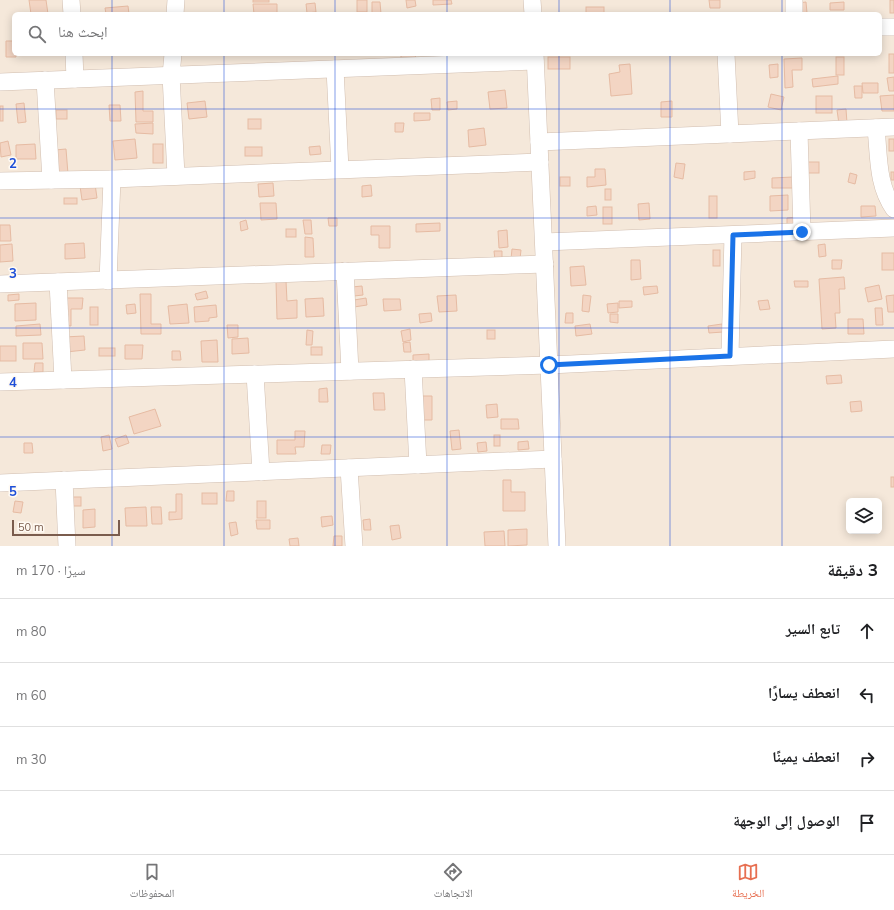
<!DOCTYPE html>
<html lang="ar">
<meta charset="utf-8">
<style>
:root{--surface:#fff;--page:#f6f6f6;--text:#202124;--muted:#757577;--line:#e0e0e0;--accent:#e76f51}
body{margin:0;font-family:Mulish,"Noto Naskh Arabic",sans-serif;background:var(--page);color:var(--text);direction:rtl}
.controls{position:absolute;right:12px;bottom:12px;display:grid;overflow:hidden;border-radius:6px;box-shadow:0 2px 10px #0003}
.controls button{width:36px;height:36px;display:grid;place-items:center;padding:0;border:0;border-bottom:1px solid var(--line);background:var(--surface);color:var(--text);font:20px sans-serif}
.scale{position:absolute;left:12px;bottom:10px;width:108px;box-sizing:border-box;padding-left:4px;border:2px solid #7a5c4d;border-top:0;font-size:11px;line-height:14px;white-space:nowrap;color:#7a5c4d;-webkit-text-stroke:3px #fffaf3;paint-order:stroke}
.stop{position:absolute;width:12px;height:12px;margin:-9px;border:3px solid #1a73e8;border-radius:50%;background:#fff}
.stop.end{background:#1a73e8;border-color:#fff;box-shadow:0 1px 4px #0008}
.list{margin:0;padding:0;list-style:none}
h2{display:flex;justify-content:space-between;align-items:center;height:52px;margin:0;padding:0 16px;font-size:17px}
h2 small{font-size:13px;font-weight:400;color:var(--muted)}
.list li{display:grid;grid-template-columns:26px 1fr auto;gap:12px;align-items:center;box-sizing:border-box;height:64px;padding:0 16px;border-top:1px solid var(--line)}
.list b{display:block;font-size:15px;white-space:nowrap}
.list em{font-size:13px;font-style:normal;color:var(--muted)}
.icon{flex:none;width:22px;height:22px;fill:none;stroke:currentColor;stroke-width:2;stroke-linecap:round;stroke-linejoin:round}
.map{position:relative;flex:none;width:894px;height:546px;overflow:hidden;direction:ltr}
.search{position:absolute;background:var(--surface);box-shadow:0 2px 10px #0003;left:12px;right:12px;top:12px;height:44px;display:flex;align-items:center;gap:10px;box-sizing:border-box;padding:0 14px;border-radius:6px;color:var(--muted);font-size:15px}
.sheet{height:308px;background:var(--surface)}
nav{display:flex;justify-content:space-around;align-items:center;box-sizing:border-box;height:56px;border-top:1px solid var(--line);background:var(--surface);font-size:11px;color:var(--muted)}
nav a{display:grid;justify-items:center;gap:2px}
nav .on{color:var(--accent)}
.map>svg:first-child{display:block}
.residential{fill:#f5e8da;fill-rule:evenodd}
.building{fill:#f3d5c3;stroke:#e6bba3}
.lines{fill:none;stroke-linecap:round;stroke-linejoin:round}
.minor-casing{stroke:#d1beb0;stroke-width:18}
.minor{stroke:#fff;stroke-width:17}
.route{stroke:#1a73e8;stroke-width:5}
.grid{fill:none;stroke:#1d4ed8;stroke-width:1;stroke-opacity:0.55}
.grid-label{font-size:13px;text-anchor:middle;font-weight:bold;fill:#1d4ed8;stroke:#fffaf3;stroke-width:3;stroke-linejoin:round;paint-order:stroke}
</style>
<div class="map">
<svg width="894" height="546" viewBox="0 0 894 546">
<rect width="100%" height="100%" fill="#fdf6ec"/>
<!-- residential -->
<path class="residential" d="M0,0H894V546H0ZM14,14H880V54H14ZM849,501H879V531H849Z"/>
<!-- building -->
<g class="building">
<polygon points="29,0 46,0 48,14 31,14"/>
<rect x="253" y="0" width="16" height="2"/>
<rect x="357" y="0" width="10" height="12"/>
<polygon points="406,0 415,0 416,6 407,8"/>
<polygon points="433,0 451,0 452,4 433,5"/>
<polygon points="709,0 720,0 720,8 710,8"/>
<rect x="890" y="0" width="4" height="13"/>
<polygon points="372,2 380,2 381,14 372,14"/>
<polygon points="806,2 807,13 799,13 798,3"/>
<polygon points="844,2 844,10 830,10 830,3"/>
<polygon points="315,3 316,12 307,13 306,4"/>
<polygon points="253,4 277,4 277,14 254,14"/>
<polygon points="128,6 129,14 106,14 105,8"/>
<rect x="586" y="7" width="18" height="7"/>
<polygon points="6,41 14,41 14,54 16,54 16,57 6,57"/>
<polygon points="401,54 415,54 416,60 401,61"/>
<rect x="889" y="54" width="5" height="19"/>
<rect x="548" y="57" width="22" height="12"/>
<rect x="836" y="57" width="8" height="18"/>
<polygon points="802,58 802,70 792,70 793,87 785,88 784,59"/>
<polygon points="630,64 632,94 611,96 609,74 620,72 619,65"/>
<polygon points="778,64 778,77 770,78 769,65"/>
<polygon points="838,76 838,84 813,87 812,79"/>
<polygon points="894,77 894,91 889,91 887,78"/>
<polygon points="862,83 878,83 878,93 863,93"/>
<polygon points="854,86 862,86 862,98 855,98"/>
<polygon points="505,90 507,108 490,109 488,92"/>
<polygon points="143,91 143,111 153,111 153,122 136,122 135,92"/>
<polygon points="771,94 784,97 781,110 768,107"/>
<polygon points="894,95 894,111 882,111 880,96"/>
<rect x="816" y="96" width="16" height="17"/>
<polygon points="440,98 440,110 432,110 431,99"/>
<polygon points="205,101 207,117 189,119 187,103"/>
<polygon points="457,101 457,109 448,110 447,102"/>
<polygon points="672,101 672,117 661,117 661,102"/>
<polygon points="24,103 26,122 18,123 16,104"/>
<polygon points="109,105 120,105 121,121 110,121"/>
<rect x="0" y="106" width="3" height="15"/>
<polygon points="846,109 847,123 839,124 837,110"/>
<rect x="56" y="110" width="11" height="9"/>
<polygon points="414,113 430,113 430,120 414,121"/>
<rect x="248" y="119" width="13" height="10"/>
<polygon points="153,123 153,134 136,133 135,124"/>
<polygon points="395,123 404,123 403,132 395,132"/>
<polygon points="484,128 486,145 469,147 468,130"/>
<polygon points="135,139 137,158 115,160 113,141"/>
<rect x="889" y="139" width="5" height="12"/>
<polygon points="8,141 11,155 1,157 0,143"/>
<polygon points="35,144 36,159 16,159 16,145"/>
<rect x="153" y="144" width="10" height="19"/>
<polygon points="320,146 321,154 310,155 309,147"/>
<rect x="245" y="147" width="17" height="9"/>
<polygon points="66,149 68,174 57,175 55,150"/>
<rect x="805" y="162" width="14" height="11"/>
<polygon points="676,163 685,164 683,179 674,177"/>
<polygon points="595,169 605,169 606,185 587,187 587,177 595,177"/>
<polygon points="755,171 755,178 744,180 744,172"/>
<rect x="891" y="172" width="3" height="8"/>
<polygon points="850,173 857,175 855,184 848,182"/>
<rect x="560" y="177" width="10" height="9"/>
<polygon points="793,177 794,188 772,188 772,178"/>
<polygon points="273,183 274,196 259,197 258,184"/>
<polygon points="95,184 97,198 82,200 80,186"/>
<polygon points="371,185 372,196 362,197 362,186"/>
<rect x="605" y="189" width="6" height="11"/>
<polygon points="788,195 788,210 770,211 770,196"/>
<rect x="709" y="196" width="8" height="22"/>
<rect x="64" y="198" width="13" height="6"/>
<polygon points="260,203 276,203 277,219 261,220"/>
<polygon points="649,203 650,219 639,220 638,204"/>
<polygon points="596,206 597,215 587,216 587,207"/>
<polygon points="861,206 875,206 876,216 861,217"/>
<rect x="603" y="207" width="9" height="17"/>
<polygon points="797,217 797,227 787,228 787,218"/>
<polygon points="328,218 337,218 337,226 329,226"/>
<polygon points="246,220 248,229 241,231 240,222"/>
<polygon points="303,220 311,220 312,234 305,234"/>
<polygon points="440,223 440,231 416,232 416,224"/>
<polygon points="0,225 10,225 11,241 0,241"/>
<polygon points="371,226 390,226 390,248 379,248 379,235 371,235"/>
<rect x="286" y="229" width="10" height="8"/>
<polygon points="507,230 508,247 499,248 498,231"/>
<polygon points="305,237 313,238 314,257 305,257"/>
<polygon points="84,243 85,258 65,259 65,244"/>
<polygon points="12,244 13,261 0,262 0,245"/>
<polygon points="825,244 826,256 819,257 818,245"/>
<polygon points="512,249 521,250 520,259 511,259"/>
<rect x="713" y="250" width="7" height="16"/>
<polygon points="494,251 502,251 502,260 495,260"/>
<rect x="882" y="253" width="12" height="17"/>
<polygon points="631,260 640,260 641,279 631,280"/>
<polygon points="832,260 842,260 841,269 832,269"/>
<polygon points="584,266 586,285 571,286 570,267"/>
<polygon points="844,277 845,289 839,289 840,313 835,313 836,328 822,329 819,279"/>
<polygon points="276,281 286,281 287,301 297,300 297,318 277,319"/>
<polygon points="794,281 808,281 808,287 795,287"/>
<polygon points="879,285 882,299 868,302 865,288"/>
<polygon points="362,286 363,295 354,296 352,287"/>
<polygon points="657,286 658,293 644,295 643,287"/>
<polygon points="206,291 208,298 197,300 195,294"/>
<polygon points="19,294 19,300 8,301 8,295"/>
<polygon points="140,294 151,294 151,324 161,324 161,334 141,334"/>
<polygon points="456,295 457,311 439,312 437,296"/>
<polygon points="583,295 591,296 589,312 582,311"/>
<polygon points="894,295 894,312 888,312 886,296"/>
<polygon points="64,298 83,298 82,309 71,309 71,326 64,325"/>
<polygon points="323,298 324,316 306,317 305,299"/>
<polygon points="366,298 367,305 354,307 354,300"/>
<polygon points="383,299 400,299 401,310 384,311"/>
<polygon points="768,300 770,309 760,310 758,301"/>
<polygon points="619,301 632,301 632,307 619,308"/>
<polygon points="36,303 36,320 15,321 15,304"/>
<polygon points="618,303 618,312 608,313 607,304"/>
<polygon points="135,304 136,313 127,314 126,305"/>
<polygon points="187,304 189,323 170,324 168,306"/>
<polygon points="216,305 217,317 209,318 209,321 195,322 194,307"/>
<rect x="90" y="307" width="8" height="18"/>
<polygon points="875,308 882,308 883,325 876,325"/>
<polygon points="431,313 432,321 420,323 419,314"/>
<polygon points="566,313 573,313 573,323 565,323"/>
<polygon points="610,314 618,314 618,323 610,322"/>
<polygon points="848,319 863,319 864,334 848,334"/>
<polygon points="40,324 41,335 16,336 16,326"/>
<polygon points="590,324 592,334 576,336 575,326"/>
<polygon points="722,324 723,332 709,333 708,326"/>
<polygon points="227,325 238,325 238,337 228,338"/>
<polygon points="410,329 411,340 403,342 401,331"/>
<polygon points="307,330 313,331 312,345 306,345"/>
<rect x="487" y="330" width="8" height="9"/>
<polygon points="84,336 85,350 66,352 64,337"/>
<polygon points="248,338 249,353 232,354 232,339"/>
<polygon points="217,340 218,362 202,362 201,341"/>
<polygon points="410,342 411,352 404,352 403,343"/>
<polygon points="23,343 42,343 43,359 23,359"/>
<polygon points="125,345 143,345 142,359 125,359"/>
<rect x="0" y="346" width="16" height="15"/>
<rect x="311" y="347" width="11" height="8"/>
<rect x="99" y="348" width="16" height="8"/>
<polygon points="172,351 180,351 181,360 172,360"/>
<polygon points="429,354 429,363 413,363 413,355"/>
<polygon points="35,363 43,363 43,372 34,372"/>
<polygon points="841,375 842,383 827,384 826,376"/>
<polygon points="327,388 328,402 319,402 319,389"/>
<polygon points="373,393 384,393 385,410 374,410"/>
<polygon points="422,396 432,396 432,420 423,420"/>
<polygon points="861,401 862,411 851,412 850,402"/>
<polygon points="497,404 498,417 487,418 486,405"/>
<polygon points="155,409 161,426 134,434 129,417"/>
<polygon points="501,419 518,419 519,429 501,429"/>
<polygon points="459,430 461,449 452,450 450,431"/>
<polygon points="295,431 305,431 304,447 295,447 296,454 277,454 277,440 295,440"/>
<polygon points="109,435 112,449 103,451 101,437"/>
<polygon points="126,435 129,443 118,447 115,439"/>
<rect x="494" y="435" width="6" height="11"/>
<polygon points="528,441 529,449 518,450 518,442"/>
<polygon points="486,442 487,451 478,452 477,443"/>
<polygon points="24,443 32,443 33,453 24,453"/>
<polygon points="322,445 331,445 330,454 321,454"/>
<rect x="891" y="477" width="3" height="10"/>
<polygon points="503,480 511,480 511,492 525,492 525,511 503,511"/>
<polygon points="227,491 234,491 234,501 226,501"/>
<rect x="202" y="493" width="15" height="11"/>
<polygon points="176,494 182,494 182,519 169,520 169,512 176,512"/>
<rect x="73" y="497" width="8" height="9"/>
<polygon points="15,501 23,502 21,513 13,512"/>
<rect x="257" y="501" width="9" height="17"/>
<polygon points="146,507 147,526 126,526 125,508"/>
<polygon points="151,507 161,507 162,524 152,524"/>
<polygon points="95,509 95,527 83,528 83,510"/>
<polygon points="332,516 333,525 322,527 321,517"/>
<polygon points="370,519 371,530 364,530 363,520"/>
<polygon points="256,520 270,520 270,529 257,529"/>
<polygon points="236,522 238,534 231,536 229,523"/>
<polygon points="399,525 401,538 392,540 390,526"/>
<polygon points="527,529 527,545 508,546 508,530"/>
<polygon points="504,531 505,546 485,546 484,532"/>
<polygon points="334,536 342,536 342,546 333,546"/>
<polygon points="298,538 299,546 290,546 289,539"/>
</g>
<g class="lines">
<!-- minor casing -->
<g class="minor-casing">
<g id="minor">
<polyline points="71,0 72,14"/>
<polyline points="532,0 533,14"/>
<polyline points="794,0 794,14"/>
<polyline points="175,14 176,0"/>
<polyline points="880,27 894,27"/>
<polyline points="74,54 75,79"/>
<polyline points="173,54 171,75 176,176"/>
<polyline points="535,54 557,546"/>
<polyline points="726,54 730,134"/>
<polyline points="335,69 340,169"/>
<polyline points="45,80 51,180"/>
<polyline points="0,82 535,61"/>
<path d="M876,128C879,156 877,185 894,209"/>
<polyline points="799,131 802,232"/>
<polyline points="539,142 894,127"/>
<polyline points="0,181 112,179 540,162"/>
<polyline points="544,242 894,228"/>
<polyline points="345,271 350,371"/>
<polyline points="108,281 112,179"/>
<polyline points="58,282 63,380"/>
<polyline points="0,284 545,264"/>
<polyline points="730,356 733,235"/>
<polyline points="413,369 418,465"/>
<polyline points="255,374 261,472"/>
<polyline points="0,382 549,365 894,349"/>
<polyline points="349,468 354,546"/>
<polyline points="64,480 67,546"/>
<polyline points="0,483 553,459"/>
</g>
</g>
<!-- minor -->
<use href="#minor" class="minor"/>
</g>
<g class="lines">
<!-- route -->
<polyline class="route" points="549,365 730,356 733,235 802,232"/>
</g>
<!-- grid -->
<path class="grid" d="M112,0V14M224,0V14M335,0V14M447,0V14M559,0V14M670,0V14M782,0V14M112,54V546M224,54V546M335,54V546M447,54V546M559,54V546M670,54V546M782,54V546M0,109H894M0,218H894M0,328H894M0,437H894"/>
<g class="grid-label">
<text x="13" y="168">2</text>
<text x="13" y="278">3</text>
<text x="13" y="387">4</text>
<text x="13" y="496">5</text>
</g>
</svg>
<div class="controls">
<button><svg class="icon" aria-label="layers" viewBox="0 0 24 24"><path d="M12 4l9 5-9 5-9-5zM3 14l9 5 9-5"/></svg></button>
</div>
<div class="scale">50 m</div>
<div class="stop" style="left:549px;top:365px"></div>
<div class="stop end" style="left:802px;top:232px"></div>
<div class="search"><svg class="icon" aria-label="search" viewBox="0 0 24 24"><circle cx="10" cy="10" r="6"/><path d="M15 15l6 6"/></svg>ابحث هنا</div>
</div>
<section class="sheet">
<h2>3 دقيقة<small>سيرًا · 170 m</small></h2>
<ul class="list">
<li><svg class="icon" aria-label="ahead" viewBox="0 0 24 24"><path d="M12 20V5M6 11l6-6 6 6"/></svg><div><b>تابع السير</b></div><em>80 m</em></li>
<li><svg class="icon" aria-label="left" viewBox="0 0 24 24"><path d="M17 20v-9H6M10 6l-5 5 5 5"/></svg><div><b>انعطف يسارًا</b></div><em>60 m</em></li>
<li><svg class="icon" aria-label="right" viewBox="0 0 24 24"><path d="M7 20v-9h11M14 6l5 5-5 5"/></svg><div><b>انعطف يمينًا</b></div><em>30 m</em></li>
<li><svg class="icon" aria-label="arrive" viewBox="0 0 24 24"><path d="M6 21V4h12l-3 4 3 4H6"/></svg><div><b>الوصول إلى الوجهة</b></div></li>
</ul>
</section>
<nav>
<a class="on"><svg class="icon" aria-label="map" viewBox="0 0 24 24"><path d="M3 6l6-2 6 2 6-2v14l-6 2-6-2-6 2zM9 4v14M15 6v14"/></svg>الخريطة</a>
<a><svg class="icon" aria-label="directions" viewBox="0 0 24 24"><path d="M12 3l9 9-9 9-9-9zM9 14v-3h6M13 9l2 2-2 2"/></svg>الاتجاهات</a>
<a><svg class="icon" aria-label="saved" viewBox="0 0 24 24"><path d="M7 4h10v16l-5-4-5 4z"/></svg>المحفوظات</a>
</nav>
